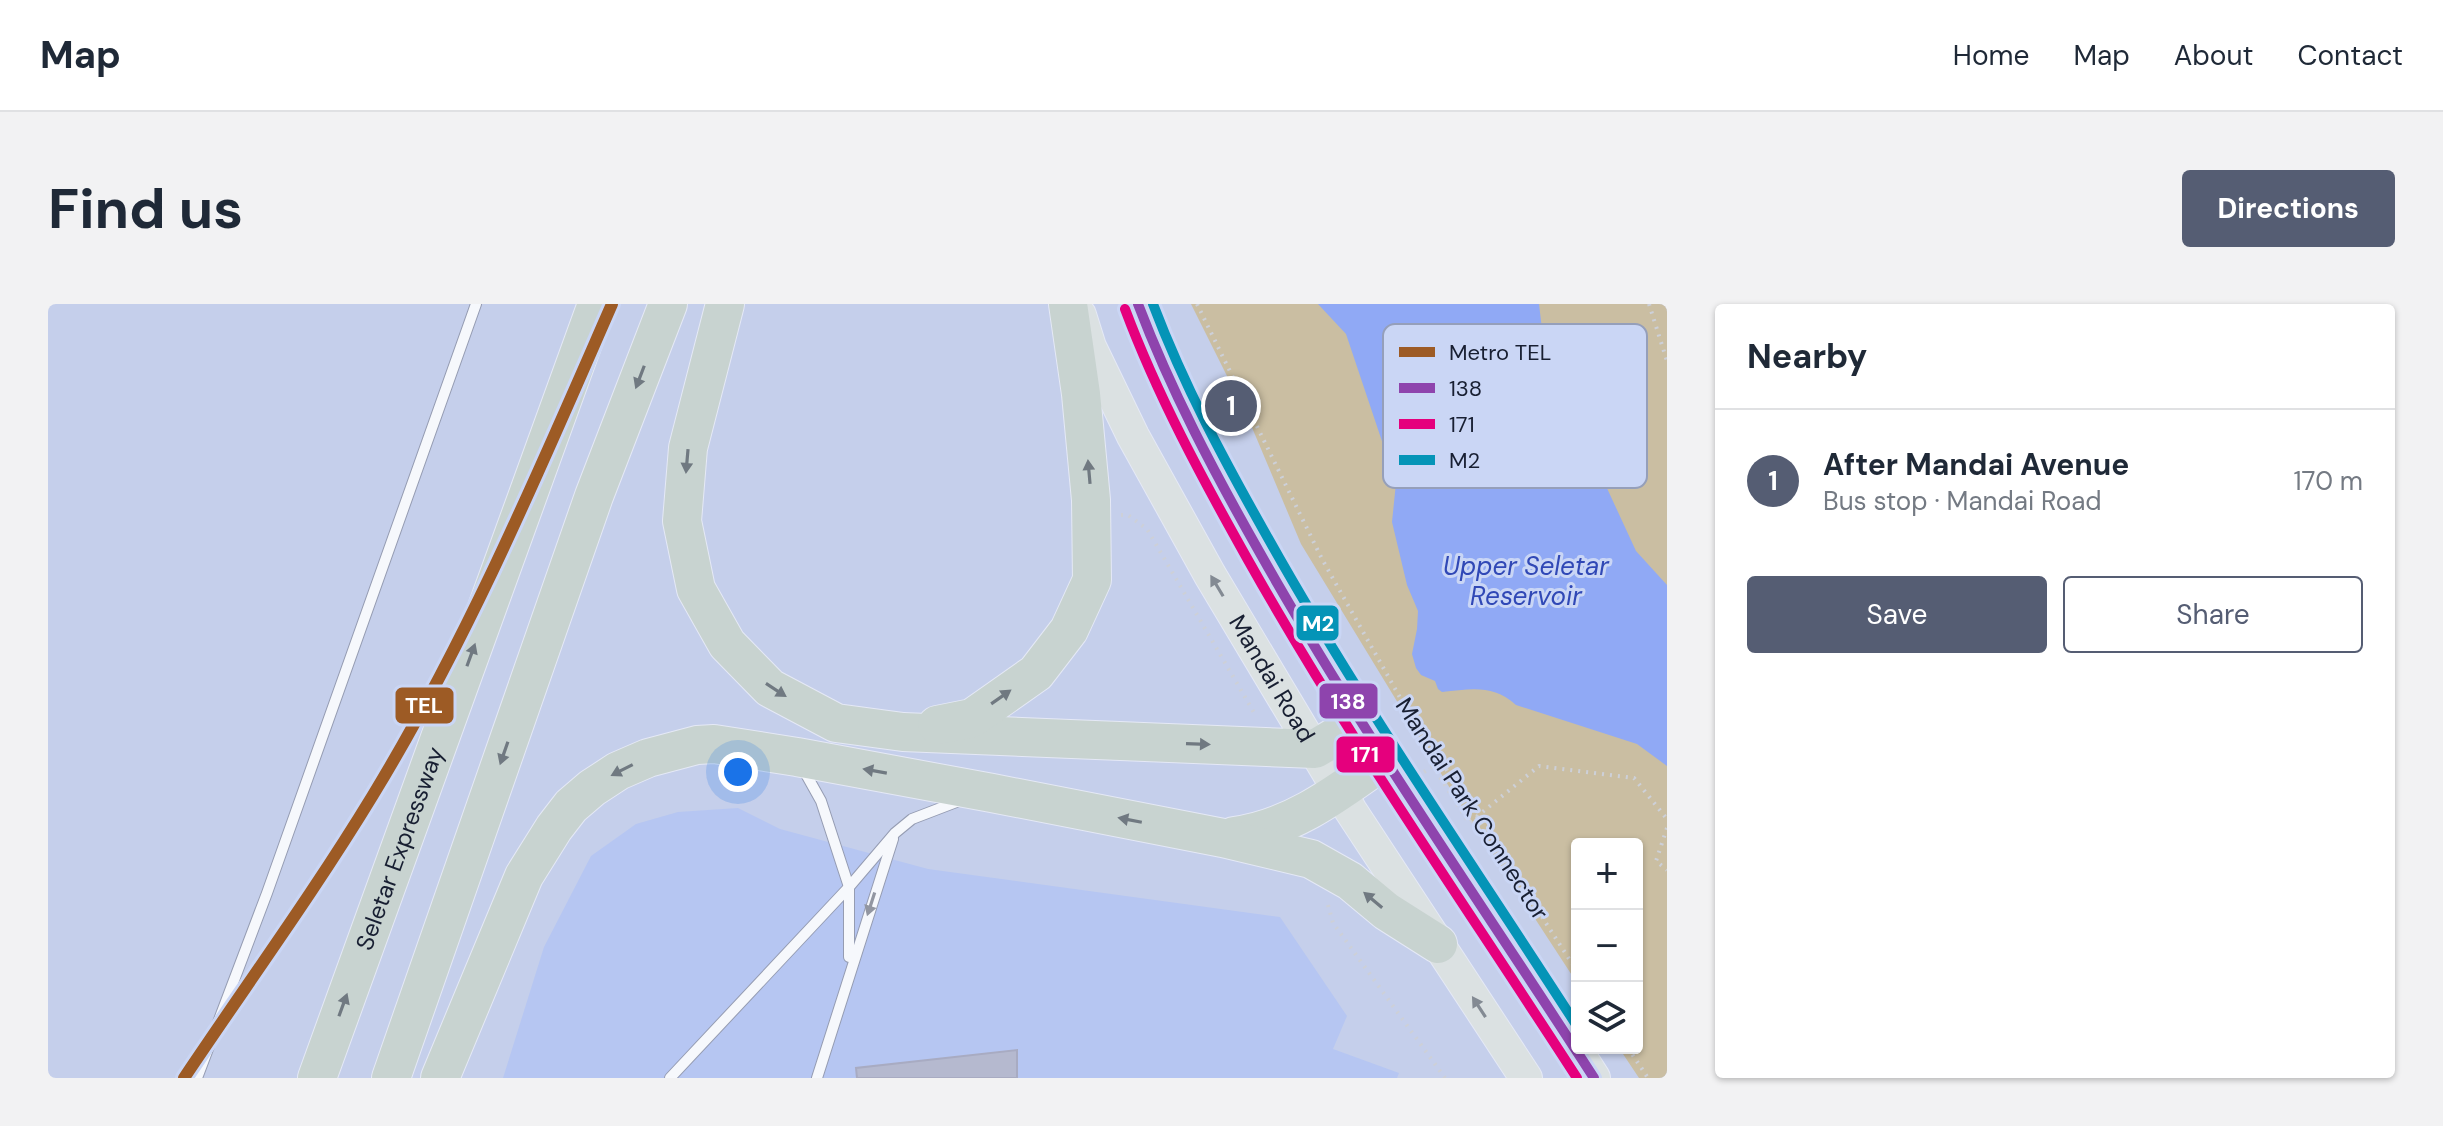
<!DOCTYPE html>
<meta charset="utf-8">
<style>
:root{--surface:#fff;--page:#f2f2f3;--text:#1f2937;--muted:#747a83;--line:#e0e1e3;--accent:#555d73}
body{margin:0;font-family:"DM Sans",sans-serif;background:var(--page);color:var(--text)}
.controls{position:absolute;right:24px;bottom:24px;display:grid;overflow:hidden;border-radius:8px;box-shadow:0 2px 6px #0004}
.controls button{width:72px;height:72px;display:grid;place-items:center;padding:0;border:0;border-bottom:2px solid var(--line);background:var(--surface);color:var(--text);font:40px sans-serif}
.you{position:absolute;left:690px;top:468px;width:28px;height:28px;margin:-20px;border:6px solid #fff;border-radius:50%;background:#1a73e8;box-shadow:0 0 0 12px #1a73e833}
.badge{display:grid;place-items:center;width:52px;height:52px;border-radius:50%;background:var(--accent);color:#fff;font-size:26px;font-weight:700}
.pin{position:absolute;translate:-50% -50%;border:4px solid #fff;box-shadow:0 2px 8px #0006}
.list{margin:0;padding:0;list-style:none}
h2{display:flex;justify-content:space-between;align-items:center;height:104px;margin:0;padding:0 32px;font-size:34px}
h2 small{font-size:26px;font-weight:400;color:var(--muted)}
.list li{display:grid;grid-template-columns:52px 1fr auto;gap:24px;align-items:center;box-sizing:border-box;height:144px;padding:0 32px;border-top:2px solid var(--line)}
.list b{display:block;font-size:30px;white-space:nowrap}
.list p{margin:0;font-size:26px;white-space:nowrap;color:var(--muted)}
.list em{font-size:26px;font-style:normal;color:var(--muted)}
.actions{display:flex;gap:16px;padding:24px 32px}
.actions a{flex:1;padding:18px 0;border:2px solid var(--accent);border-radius:8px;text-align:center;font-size:28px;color:var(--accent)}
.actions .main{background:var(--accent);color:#fff}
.icon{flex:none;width:44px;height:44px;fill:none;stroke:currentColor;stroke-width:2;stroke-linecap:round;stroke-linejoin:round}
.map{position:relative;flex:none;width:1619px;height:774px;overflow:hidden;border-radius:8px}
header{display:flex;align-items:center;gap:48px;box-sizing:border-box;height:112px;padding:0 40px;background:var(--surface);border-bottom:2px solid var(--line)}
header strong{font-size:38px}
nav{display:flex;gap:44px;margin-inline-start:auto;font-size:28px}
.intro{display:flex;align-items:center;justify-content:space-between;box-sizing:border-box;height:192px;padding:0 48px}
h1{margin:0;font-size:56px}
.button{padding:20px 36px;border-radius:8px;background:var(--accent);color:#fff;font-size:28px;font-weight:700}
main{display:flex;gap:48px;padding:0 48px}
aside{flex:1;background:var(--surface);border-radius:8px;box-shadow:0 2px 6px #0004}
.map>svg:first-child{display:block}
.built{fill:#b6c6f2}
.green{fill:#cabea2}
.water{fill:#90a9f5}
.building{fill:#b5b9cf;stroke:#a8abc2;stroke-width:2}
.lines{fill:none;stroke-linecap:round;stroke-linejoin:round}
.service-casing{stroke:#959cb2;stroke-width:12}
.primary-casing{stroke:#e5e9f6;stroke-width:34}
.motorway-casing{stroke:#e5e9f6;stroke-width:40}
.path{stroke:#cdd0d8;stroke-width:4;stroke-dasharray:2 6;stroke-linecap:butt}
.service{stroke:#f6f8fc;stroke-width:10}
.primary{stroke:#dbe1e2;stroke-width:32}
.motorway{stroke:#c8d3d0;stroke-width:38}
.bus-1-casing{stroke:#cad6f5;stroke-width:16}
.bus-2-casing{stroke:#cad6f5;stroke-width:16}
.bus-3-casing{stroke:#cad6f5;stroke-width:16}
.bus-1{stroke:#8e44ad;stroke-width:10}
.bus-2{stroke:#e5007d;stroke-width:10}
.bus-3{stroke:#0494b7;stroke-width:10}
.metro-1-casing{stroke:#cad6f5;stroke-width:18}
.metro-1{stroke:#9d5b25;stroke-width:12}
.oneway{fill:#707981}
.oneway2{fill:#838a93}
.oneway3{fill:#9296a1}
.labels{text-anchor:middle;stroke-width:6;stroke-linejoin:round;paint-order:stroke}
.street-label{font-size:24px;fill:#181f32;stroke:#cad6f5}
.water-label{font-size:26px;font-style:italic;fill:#3048b6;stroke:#cad6f5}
.key{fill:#cad6f5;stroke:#959fba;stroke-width:2}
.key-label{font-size:22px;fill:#181f32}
.line-badge{stroke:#cad6f5;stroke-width:3}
.badge-label{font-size:22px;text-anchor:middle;font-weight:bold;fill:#fff}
</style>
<header>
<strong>Map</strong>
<nav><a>Home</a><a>Map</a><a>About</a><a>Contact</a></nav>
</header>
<div class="intro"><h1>Find us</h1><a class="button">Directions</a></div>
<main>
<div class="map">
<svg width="1619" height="774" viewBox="0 0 1619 774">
<rect width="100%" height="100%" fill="#c5cfeb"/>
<!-- built -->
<polygon class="built" points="690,504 732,525 880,565 1232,613 1299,712 1285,745 1351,769 1349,774 455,774 496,643 543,552 588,520 630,508"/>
<!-- green -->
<polygon class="green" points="1143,0 1619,0 1619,774 1591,774 1571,744 1589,744 1589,540 1529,540 1529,679 1400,481 1253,240 1200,114"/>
<!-- water -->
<path class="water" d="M1270,0H1491L1497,50L1588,247L1619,281V462L1589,440L1468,401C1445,380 1423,385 1394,388L1390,385L1387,377L1373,371L1368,364L1364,350L1369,325L1370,307L1359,281L1344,218L1348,179L1298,30Z"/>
<!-- building -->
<polygon class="building" points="969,746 969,774 809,774 808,764"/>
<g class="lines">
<!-- service casing -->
<g class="service-casing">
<g id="service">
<polyline points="754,463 773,497 801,583 801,653"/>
<polyline points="149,774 219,589 428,0"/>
<polyline points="622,774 801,583 847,529 864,515 911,497"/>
<polyline points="769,774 845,535"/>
</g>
</g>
<!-- primary casing -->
<g class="primary-casing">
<g id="primary">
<path d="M1090,0C1117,75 1153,143 1191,212C1297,407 1427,587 1546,774"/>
<path id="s1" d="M1032,11L1042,43L1085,132L1162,271L1303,507L1478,774"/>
</g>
</g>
<!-- motorway casing -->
<g class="motorway-casing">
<g id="motorway">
<polyline points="677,0 640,144 634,217 648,285 679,340 722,384 788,419 855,428 1267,445 1312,418"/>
<polyline points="889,421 924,414 988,369 1021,326 1044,276 1043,196 1033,90 1020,0"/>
<path d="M1186,532C1243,525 1290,489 1336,456"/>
<path id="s2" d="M269,774L549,0"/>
<polyline points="343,774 546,192 620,0"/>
<polyline points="392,774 476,572 506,524 523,502 544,484 570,467 600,454 649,441 666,440 749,453 944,489 1175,534 1263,555 1302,577 1338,607 1390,640"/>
</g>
</g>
<!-- path -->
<g class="path">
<polyline points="1149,0 1274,255 1354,397 1529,667"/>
<polyline points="1601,0 1619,57"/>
<polyline points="1073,211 1080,211 1099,225 1208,412"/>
<polyline points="1376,468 1385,462 1421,519 1491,462 1586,474 1619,515"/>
<polyline points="1619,524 1608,557 1619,566"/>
<polyline points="1280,601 1285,619 1397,774"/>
<polyline points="1580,744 1600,774"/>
</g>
<!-- service -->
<use href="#service" class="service"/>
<!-- primary -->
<use href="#primary" class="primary"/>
<!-- motorway -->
<use href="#motorway" class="motorway"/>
<!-- bus-1 casing -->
<g class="bus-1-casing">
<path id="bus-1" d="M1090,0C1123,87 1166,168 1212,249C1314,430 1434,600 1546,774"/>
</g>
<!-- bus-2 casing -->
<g class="bus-2-casing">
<path id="bus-2" d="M1077,5C1110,93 1154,174 1200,256C1300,434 1418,602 1529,774"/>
</g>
<!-- bus-3 casing -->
<g class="bus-3-casing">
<path id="bus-3" d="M1105,0C1136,82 1177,158 1220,234C1314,402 1425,560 1529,722"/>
</g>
<!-- bus-1 -->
<use href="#bus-1" class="bus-1"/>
<!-- bus-2 -->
<use href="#bus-2" class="bus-2"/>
<!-- bus-3 -->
<use href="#bus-3" class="bus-3"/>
<!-- metro-1 casing -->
<g class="metro-1-casing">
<path id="metro-1" d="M136,774C199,680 266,588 325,491C420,335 491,167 564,0"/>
</g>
<!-- metro-1 -->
<use href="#metro-1" class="metro-1"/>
</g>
<!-- one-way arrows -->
<defs><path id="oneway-solid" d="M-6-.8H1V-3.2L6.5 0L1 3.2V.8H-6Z" transform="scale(2)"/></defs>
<g class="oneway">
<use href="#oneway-solid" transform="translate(592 73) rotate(111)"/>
<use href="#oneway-solid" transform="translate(639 157) rotate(95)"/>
<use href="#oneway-solid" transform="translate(1041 168) rotate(-95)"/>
<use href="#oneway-solid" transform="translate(423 351) rotate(-70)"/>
<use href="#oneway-solid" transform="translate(728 386) rotate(33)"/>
<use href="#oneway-solid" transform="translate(953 393) rotate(-35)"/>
<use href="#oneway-solid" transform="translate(1150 440) rotate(2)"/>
<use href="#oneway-solid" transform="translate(456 449) rotate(109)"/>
<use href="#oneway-solid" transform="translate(574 466) rotate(153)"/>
<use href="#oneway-solid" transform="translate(827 467) rotate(-170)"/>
<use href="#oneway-solid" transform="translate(1082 516) rotate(-169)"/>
<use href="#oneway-solid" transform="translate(1325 596) rotate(-140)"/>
<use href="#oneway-solid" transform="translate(295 701) rotate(-70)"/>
</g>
<g class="oneway2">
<use href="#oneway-solid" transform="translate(1169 282) rotate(-121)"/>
<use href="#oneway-solid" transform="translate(1431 703) rotate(-123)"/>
</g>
<use class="oneway3" href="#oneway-solid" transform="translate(823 600) rotate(108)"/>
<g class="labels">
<!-- street labels -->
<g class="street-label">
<text dy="8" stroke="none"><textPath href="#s1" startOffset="412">Mandai Road</textPath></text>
<text transform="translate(1424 505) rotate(57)" y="8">Mandai Park Connector</text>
<text dy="8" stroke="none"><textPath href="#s2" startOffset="244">Seletar Expressway</textPath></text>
</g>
<!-- water labels -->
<g class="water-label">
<text x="1478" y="271">Upper Seletar<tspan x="1478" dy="30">Reservoir</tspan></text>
</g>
</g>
<!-- legend -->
<rect x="1335" y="20" width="264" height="164" rx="12" class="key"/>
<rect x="1351" y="43" width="36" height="10" fill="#9d5b25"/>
<rect x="1351" y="79" width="36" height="10" fill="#8e44ad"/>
<rect x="1351" y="115" width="36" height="10" fill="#e5007d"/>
<rect x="1351" y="151" width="36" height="10" fill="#0494b7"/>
<g class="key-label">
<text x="1401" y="56">Metro TEL</text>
<text x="1401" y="92">138</text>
<text x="1401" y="128">171</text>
<text x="1401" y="164">M2</text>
</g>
<g class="line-badge">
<rect x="1247" y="300" width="45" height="38" rx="8" fill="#0494b7"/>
<rect x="1270" y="378" width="61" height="38" rx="8" fill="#8e44ad"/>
<rect x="346" y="382" width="61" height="39" rx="8" fill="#9d5b25"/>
<rect x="1287" y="431" width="61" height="39" rx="8" fill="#e5007d"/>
</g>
<g class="badge-label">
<text x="1270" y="327">M2</text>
<text x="1300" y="405">138</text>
<text x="376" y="409">TEL</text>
<text x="1317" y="458">171</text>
</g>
</svg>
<div class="controls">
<button>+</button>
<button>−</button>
<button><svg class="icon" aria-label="layers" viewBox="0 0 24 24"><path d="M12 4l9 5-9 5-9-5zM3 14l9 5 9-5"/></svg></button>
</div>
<div class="you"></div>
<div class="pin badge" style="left:1183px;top:102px">1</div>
</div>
<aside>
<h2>Nearby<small></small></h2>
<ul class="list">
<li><span class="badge">1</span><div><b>After Mandai Avenue</b><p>Bus stop · Mandai Road</p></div><em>170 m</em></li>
</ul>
<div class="actions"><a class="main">Save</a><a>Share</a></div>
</aside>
</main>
